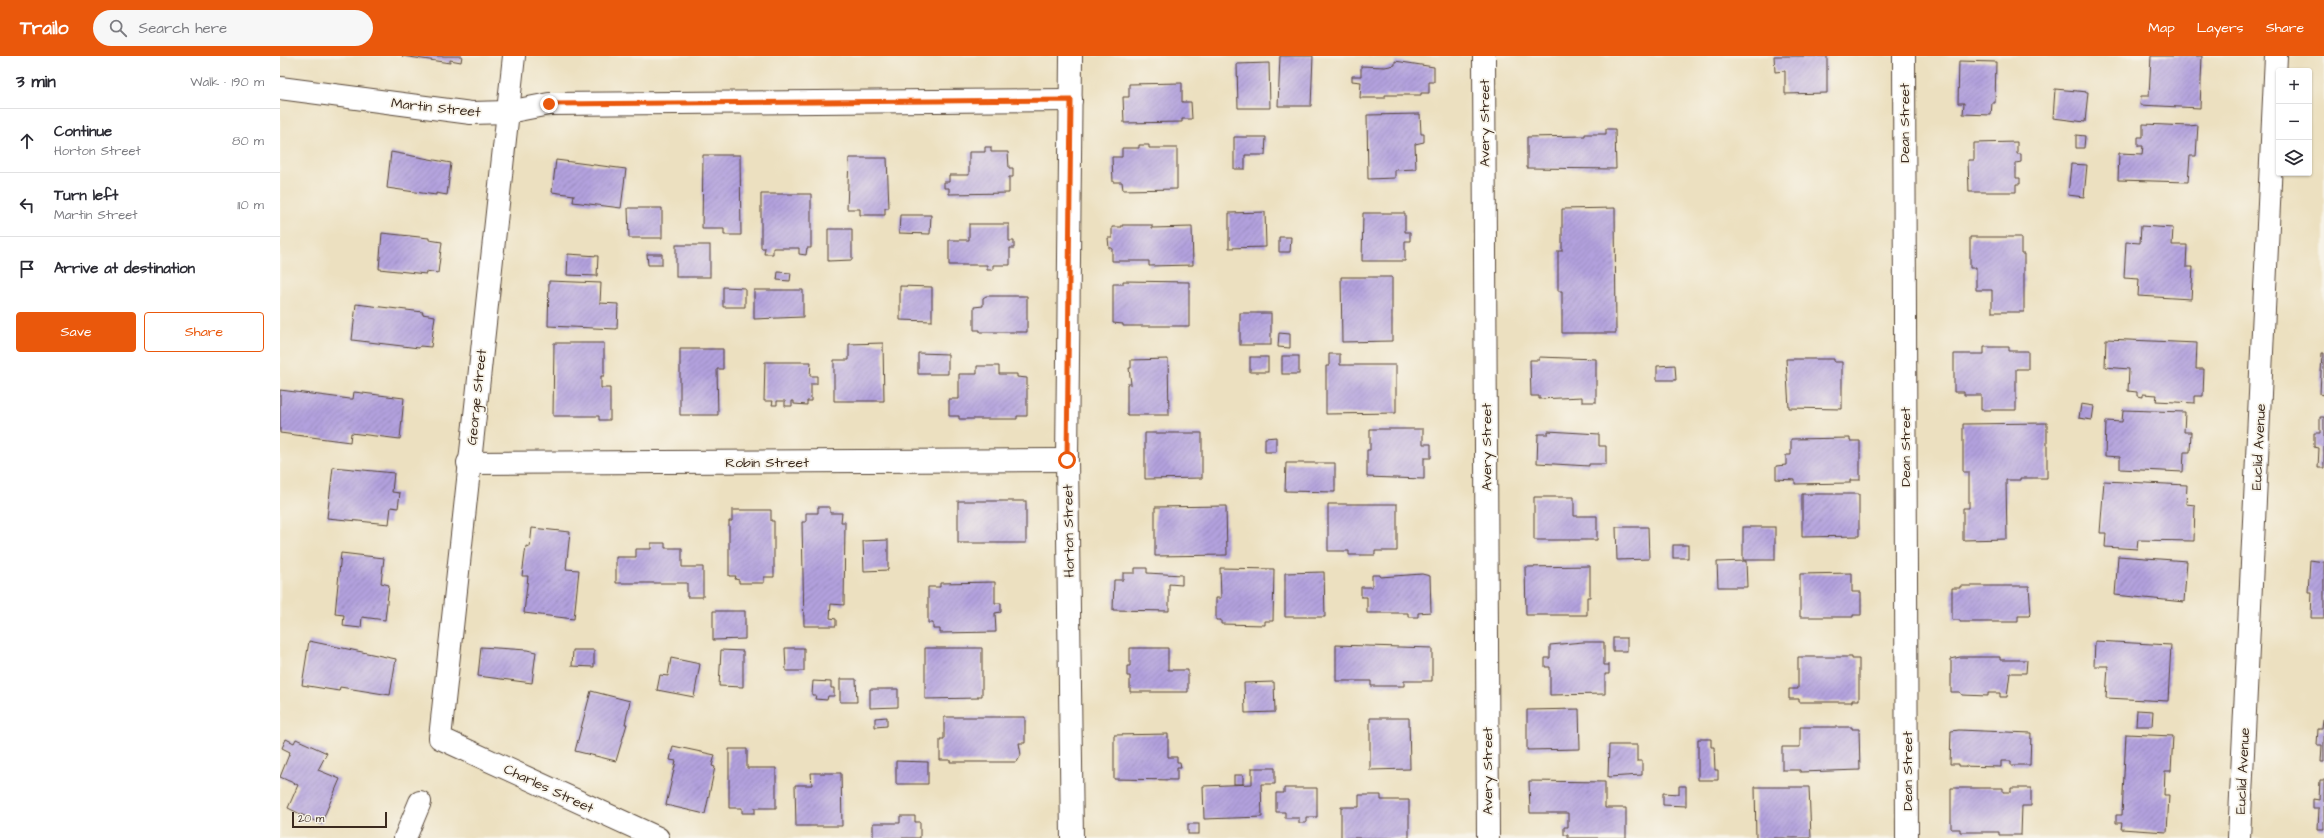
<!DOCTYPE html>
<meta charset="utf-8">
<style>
:root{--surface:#fff;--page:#f7f7f7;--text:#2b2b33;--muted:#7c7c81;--line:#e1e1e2;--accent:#ea580c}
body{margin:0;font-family:"Architects Daughter",sans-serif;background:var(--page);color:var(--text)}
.controls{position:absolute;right:12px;top:12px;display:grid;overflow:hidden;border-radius:4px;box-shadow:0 1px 3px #0004}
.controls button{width:36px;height:36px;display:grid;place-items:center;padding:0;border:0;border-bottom:1px solid var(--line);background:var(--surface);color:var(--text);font:20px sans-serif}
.scale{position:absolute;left:12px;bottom:10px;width:95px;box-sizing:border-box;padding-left:4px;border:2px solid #3b2a1e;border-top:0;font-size:11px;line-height:14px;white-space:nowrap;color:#3b2a1e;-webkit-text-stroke:3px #f7f3e8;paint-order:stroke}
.stop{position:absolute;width:12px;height:12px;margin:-9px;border:3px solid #ea580c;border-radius:50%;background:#fff}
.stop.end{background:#ea580c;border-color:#fff;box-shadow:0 1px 4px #0008}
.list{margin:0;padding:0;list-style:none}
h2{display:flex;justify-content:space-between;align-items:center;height:52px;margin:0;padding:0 16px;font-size:17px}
h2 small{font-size:13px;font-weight:400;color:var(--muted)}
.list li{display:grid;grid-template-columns:26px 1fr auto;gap:12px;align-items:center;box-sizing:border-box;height:64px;padding:0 16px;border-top:1px solid var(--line)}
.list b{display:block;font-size:15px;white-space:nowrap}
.list p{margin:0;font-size:13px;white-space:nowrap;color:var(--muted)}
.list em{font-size:13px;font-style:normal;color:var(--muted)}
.actions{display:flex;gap:8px;padding:12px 16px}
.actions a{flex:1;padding:9px 0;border:1px solid var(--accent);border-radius:4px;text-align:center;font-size:14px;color:var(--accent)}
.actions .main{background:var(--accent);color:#fff}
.icon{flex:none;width:22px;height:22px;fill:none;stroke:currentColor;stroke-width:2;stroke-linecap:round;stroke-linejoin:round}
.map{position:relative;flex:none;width:2044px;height:782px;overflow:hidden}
header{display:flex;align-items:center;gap:24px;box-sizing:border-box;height:56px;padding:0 20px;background:var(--accent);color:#fff}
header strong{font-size:19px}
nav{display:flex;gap:22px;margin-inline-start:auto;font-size:14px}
.search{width:280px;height:36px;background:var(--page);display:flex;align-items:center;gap:10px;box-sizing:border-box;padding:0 14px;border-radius:22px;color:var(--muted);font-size:15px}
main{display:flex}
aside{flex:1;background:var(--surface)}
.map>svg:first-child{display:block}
.building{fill:url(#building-hatch)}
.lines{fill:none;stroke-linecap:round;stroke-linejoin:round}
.street-casing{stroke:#564536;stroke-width:24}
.street{stroke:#fff;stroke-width:22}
.route{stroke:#ea580c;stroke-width:5}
.labels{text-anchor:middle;stroke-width:3.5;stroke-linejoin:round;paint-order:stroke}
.street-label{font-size:14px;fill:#3b2a1e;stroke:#f7f3e8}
</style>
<header>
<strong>Trailo</strong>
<div class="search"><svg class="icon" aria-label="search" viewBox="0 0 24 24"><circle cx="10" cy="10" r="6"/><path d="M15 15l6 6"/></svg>Search here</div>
<nav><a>Map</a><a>Layers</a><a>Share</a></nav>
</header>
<main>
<aside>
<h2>3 min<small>Walk · 190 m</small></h2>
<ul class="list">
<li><svg class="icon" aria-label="ahead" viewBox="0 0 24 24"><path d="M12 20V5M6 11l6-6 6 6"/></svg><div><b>Continue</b><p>Horton Street</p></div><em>80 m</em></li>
<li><svg class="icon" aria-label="left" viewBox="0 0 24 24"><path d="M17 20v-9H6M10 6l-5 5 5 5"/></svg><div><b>Turn left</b><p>Martin Street</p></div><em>110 m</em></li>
<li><svg class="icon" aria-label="arrive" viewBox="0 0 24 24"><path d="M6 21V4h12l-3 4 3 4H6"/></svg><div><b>Arrive at destination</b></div></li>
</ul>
<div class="actions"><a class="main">Save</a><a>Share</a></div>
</aside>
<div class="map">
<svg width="2044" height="782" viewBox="0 0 2044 782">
<defs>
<pattern id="building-hatch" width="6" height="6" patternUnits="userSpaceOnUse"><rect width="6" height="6" fill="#b2a1de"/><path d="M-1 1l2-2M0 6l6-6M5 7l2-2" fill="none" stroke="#9283b3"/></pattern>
</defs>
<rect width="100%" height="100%" fill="#f7f3e8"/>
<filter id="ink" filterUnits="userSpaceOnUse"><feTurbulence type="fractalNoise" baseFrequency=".025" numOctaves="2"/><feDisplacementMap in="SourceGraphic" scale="8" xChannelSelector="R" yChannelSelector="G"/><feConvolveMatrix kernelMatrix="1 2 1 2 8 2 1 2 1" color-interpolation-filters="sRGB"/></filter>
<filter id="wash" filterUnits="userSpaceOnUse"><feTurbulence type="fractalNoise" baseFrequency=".012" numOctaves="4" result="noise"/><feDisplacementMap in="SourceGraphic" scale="16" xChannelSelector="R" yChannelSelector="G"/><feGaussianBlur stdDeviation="0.9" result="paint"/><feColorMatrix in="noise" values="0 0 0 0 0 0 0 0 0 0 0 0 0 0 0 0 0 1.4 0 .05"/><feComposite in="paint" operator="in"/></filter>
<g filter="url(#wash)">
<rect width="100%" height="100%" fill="#ece0c0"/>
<g id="blocks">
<!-- building -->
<g class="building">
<polygon points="122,0 182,0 181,6 170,4 170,7"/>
<polygon points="1000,0 1033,0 1031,50 998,50"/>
<polygon points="1494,0 1547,0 1547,37 1505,38 1505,15 1495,16"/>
<polygon points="1871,0 1922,0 1920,52 1860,49 1861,40 1869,40"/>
<polygon points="1115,5 1154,11 1154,26 1149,26 1149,37 1141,37 1141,39 1105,39 1105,42 1080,42 1081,26 1072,25 1072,20 1081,20 1081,10 1105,11 1115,9"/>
<polygon points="1679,5 1716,6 1715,47 1712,47 1711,59 1683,58 1684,47 1678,47"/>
<polygon points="989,7 990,52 958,52 957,8"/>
<polygon points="902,27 902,46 911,46 912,63 902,63 902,66 844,67 843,41 849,41 849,28"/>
<polygon points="1775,33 1808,36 1805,66 1773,62"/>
<polygon points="1140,58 1141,78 1144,78 1144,86 1135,88 1136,113 1115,114 1115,122 1088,123 1087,59"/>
<polygon points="1863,68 1909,70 1918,69 1916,100 1910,100 1908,126 1838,124 1839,97 1862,98 1863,90 1858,90 1858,81 1863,81"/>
<polygon points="1326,73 1335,73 1336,113 1247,112 1247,81 1305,80 1305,78 1326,78"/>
<polygon points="1796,79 1805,80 1804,92 1796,92"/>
<polygon points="954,81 986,81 985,99 965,99 965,113 954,113"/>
<polygon points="1737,86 1737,98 1741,98 1741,106 1736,107 1736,122 1740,122 1740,128 1736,128 1736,136 1689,136 1688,104 1694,104 1694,87"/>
<polygon points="859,89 869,89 869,92 897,92 897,133 843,134 842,126 833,126 832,101 842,101 842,92 859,92"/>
<polygon points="705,91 711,91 711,96 728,96 729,112 733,112 733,121 729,121 729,137 669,138 669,132 664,132 664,126 669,126 669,119 689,119 689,96 705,96"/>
<polygon points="111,96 171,107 167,139 156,137 156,139 107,132"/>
<polygon points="423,99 460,99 461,179 444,179 444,173 422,173"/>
<polygon points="569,102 607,102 609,152 605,152 605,159 580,159 580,153 567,153"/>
<polygon points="276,104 346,113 341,152 293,146 294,139 272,136"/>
<polygon points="1791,108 1807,109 1804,141 1788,139"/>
<polygon points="481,138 531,138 531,192 527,192 526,199 519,198 519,192 493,192 493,198 484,198 485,192 481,192"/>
<polygon points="348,152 382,152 382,182 349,182"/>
<polygon points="1335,152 1336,277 1282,277 1282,235 1278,235 1278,195 1282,195 1282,153"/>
<polygon points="985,156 986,191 949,192 949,157"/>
<polygon points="1083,157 1125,157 1125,176 1130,176 1130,185 1125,185 1125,205 1082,205"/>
<polygon points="620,159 651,159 650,178 619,177"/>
<polygon points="689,168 729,168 729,185 734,185 734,192 730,192 730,209 713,209 713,214 707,214 707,209 669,209 669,184 689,184"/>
<polygon points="842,169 872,169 872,172 912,171 913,209 869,210 869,205 832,205 832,192 829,192 828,182 832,182 832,171 842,171"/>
<polygon points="1861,170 1893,172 1892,189 1907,189 1906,211 1913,211 1911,243 1858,240 1859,223 1844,222 1846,186 1860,187"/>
<polygon points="548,173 572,173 572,204 548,205"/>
<polygon points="102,177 149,182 149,184 162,186 158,217 146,215 146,218 99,213"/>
<polygon points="999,181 1011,181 1010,196 999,196"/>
<polygon points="1690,181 1741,181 1741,198 1744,198 1744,256 1712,256 1712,234 1696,234 1696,212 1690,212"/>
<rect x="396" y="189" width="34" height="32"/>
<polygon points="288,198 318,200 317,220 287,219"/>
<polygon points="367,198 382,198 382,209 368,209"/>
<polygon points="498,216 511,217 510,225 497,224"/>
<polygon points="1061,221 1112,221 1112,285 1062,286"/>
<polygon points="269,225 321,227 320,247 338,248 337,273 268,270"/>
<polygon points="843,225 909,226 909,270 843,270 843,268 833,267 833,228 843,228"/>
<polygon points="620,230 652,231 652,265 620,264"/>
<polygon points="443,231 465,232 465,251 443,251"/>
<polygon points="474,234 523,234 523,261 474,263"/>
<polygon points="706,240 747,240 747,276 700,276 700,274 694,274 694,251 703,250 703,242"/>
<polygon points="76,248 143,256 142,258 155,260 151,291 140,290 139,292 72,284"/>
<rect x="960" y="257" width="31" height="32"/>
<polygon points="999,277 1010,278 1010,292 998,291"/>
<polygon points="1826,283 1917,287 1916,313 1924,313 1923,340 1915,340 1915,347 1876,345 1877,339 1863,338 1863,341 1857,340 1857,336 1848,335 1849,313 1825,311"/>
<polygon points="274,287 324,287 324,320 321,320 321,332 330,332 330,364 319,364 319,360 273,360"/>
<polygon points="603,287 604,345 554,345 554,304 569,304 569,288"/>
<polygon points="1704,291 1729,291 1729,295 1748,295 1748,313 1736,313 1736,354 1701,354 1701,339 1684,339 1684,336 1674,336 1674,298 1704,298"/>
<polygon points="400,293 443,293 443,313 437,313 438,359 400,359"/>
<polygon points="638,297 668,298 668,318 638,318"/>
<polygon points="2042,297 2044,297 2044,339 2040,338"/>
<polygon points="1049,298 1060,298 1060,309 1116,309 1116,357 1046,358 1046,310 1049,310"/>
<rect x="1002" y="300" width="17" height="18"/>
<rect x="970" y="301" width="18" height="15"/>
<polygon points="1259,301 1316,303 1316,346 1302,346 1302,341 1259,343 1259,340 1251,340 1250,304 1259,304"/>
<polygon points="888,303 889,359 847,359 847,328 851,328 849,312 851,312 851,304"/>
<polygon points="1506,303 1554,303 1554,306 1562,306 1562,353 1509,352"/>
<polygon points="485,306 531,306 530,320 537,320 537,328 531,328 531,345 527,345 527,349 514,348 514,345 512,345 512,350 505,350 505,345 497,345 497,349 492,349 493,345 484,345"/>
<polygon points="1395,309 1396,324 1377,324 1377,310"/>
<polygon points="697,310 719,310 719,318 737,318 737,321 747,322 747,360 737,360 737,363 679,363 679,360 669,360 669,343 679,343 679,318 697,318"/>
<polygon points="0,334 70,343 73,343 74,336 124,342 120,383 71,377 70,386 0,377"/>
<polygon points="1801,348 1814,350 1812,364 1799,362"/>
<polygon points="1843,354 1905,356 1904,376 1911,376 1910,396 1904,396 1903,416 1840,413 1840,401 1825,400 1826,365 1842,366"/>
<polygon points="2040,361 2044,361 2044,412 2038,412 2039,392 2034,391 2034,377 2040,377"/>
<polygon points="1767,367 1767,422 1740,422 1740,424 1726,424 1727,483 1683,484 1683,452 1689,452 1689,416 1683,416 1683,368"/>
<polygon points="1090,373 1143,373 1143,388 1151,388 1151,402 1144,402 1144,423 1087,421 1087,394 1090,394"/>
<polygon points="1268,375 1319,378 1319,390 1326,390 1326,408 1309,408 1309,410 1257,407 1258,378 1268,378"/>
<polygon points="865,377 922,377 922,422 865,423"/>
<polygon points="996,381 996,396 985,396 985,382"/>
<polygon points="1570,382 1570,385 1580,385 1580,424 1570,424 1570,427 1515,428 1515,424 1496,423 1496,410 1506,409 1506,399 1511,399 1511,383"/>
<polygon points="1006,407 1055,407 1055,436 1005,435"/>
<polygon points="53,411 114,417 112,436 120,437 118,452 111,451 109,468 47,462"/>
<polygon points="1824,425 1907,429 1906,448 1915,449 1914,485 1858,484 1857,493 1825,491 1826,477 1820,477"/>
<polygon points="1522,438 1579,438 1579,480 1522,481"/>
<polygon points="1254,441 1294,441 1294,460 1317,460 1317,484 1254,484"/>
<rect x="678" y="445" width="68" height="42"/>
<polygon points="1048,448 1117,448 1117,495 1095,495 1095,499 1069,499 1069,495 1048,495"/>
<polygon points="946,450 947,499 875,500 875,451"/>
<polygon points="538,451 550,451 550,457 562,457 561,466 565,466 564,549 551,548 550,562 556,563 556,570 524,570 522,466 526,466 526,457 538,457"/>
<polygon points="452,454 491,454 491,465 494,465 494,521 484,521 484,527 459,527 459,524 455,523 456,520 449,520 449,465 452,465"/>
<polygon points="1336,471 1368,471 1369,503 1337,504"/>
<rect x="1463" y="471" width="32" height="33"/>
<polygon points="252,472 290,476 286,513 299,514 294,563 244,557 248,520 242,520 246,490 250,491"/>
<polygon points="608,484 608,514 584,515 583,485"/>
<polygon points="371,487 385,487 385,492 402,492 402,511 423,511 423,541 407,541 407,527 336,527 336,501 356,501 356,493 371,493"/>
<rect x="1393" y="489" width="15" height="13"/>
<polygon points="61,497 104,502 101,527 109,529 105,564 82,561 81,572 63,570 64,559 55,558"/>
<polygon points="1838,500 1907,505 1904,546 1835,539"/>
<polygon points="2030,504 2044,506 2044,562 2031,562 2032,536 2028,536"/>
<polygon points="1466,505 1467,531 1438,531 1437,506"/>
<polygon points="1310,510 1310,541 1307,541 1307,559 1246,559 1245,511"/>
<polygon points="855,512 867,512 867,517 902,519 902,529 889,528 889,555 833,554 834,524 843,524 843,517 855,517"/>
<polygon points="940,512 994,513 993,565 985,565 985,569 941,568 941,564 936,564 936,542 941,542"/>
<polygon points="1044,516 1045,561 1005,561 1005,517"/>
<polygon points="1572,517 1572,536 1581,536 1581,559 1573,559 1573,561 1520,561 1520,518"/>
<polygon points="1142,518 1150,520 1151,556 1138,557 1138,561 1128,561 1128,557 1087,557 1087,541 1081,541 1081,531 1092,531 1092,519 1100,519 1100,521"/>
<polygon points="715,526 715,547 721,547 721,556 715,557 716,576 660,577 660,573 653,573 653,567 648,567 648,531 660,531 660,527"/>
<polygon points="1680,530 1749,530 1751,558 1749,560 1738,560 1738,566 1680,566 1680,564 1672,564 1672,532 1680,532"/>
<polygon points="433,555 465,555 465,583 433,584"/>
<rect x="1333" y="582" width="14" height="13"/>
<polygon points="29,585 116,603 110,639 60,631 59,635 22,629"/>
<polygon points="1815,585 1891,589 1888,645 1826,642 1828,610 1814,610"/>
<polygon points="1303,586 1324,586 1324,609 1329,609 1329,618 1325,618 1325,638 1270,639 1270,611 1265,611 1265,602 1270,602 1270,589"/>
<polygon points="1056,589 1152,592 1152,625 1124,625 1124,630 1091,630 1091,625 1056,625"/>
<polygon points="201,591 247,594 256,596 252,627 198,620"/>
<polygon points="505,592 524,592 524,615 506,615"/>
<polygon points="645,592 702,592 702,640 698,640 698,642 645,643"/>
<polygon points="850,592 888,592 888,614 908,614 908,636 850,636 850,620 847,620 847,610 850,610"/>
<polygon points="293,594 314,594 314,611 292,610"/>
<polygon points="441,594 463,595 463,631 439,630"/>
<polygon points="1518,601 1572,601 1572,603 1579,603 1579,644 1572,644 1572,646 1519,646 1519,643 1509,643 1509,633 1518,633"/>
<polygon points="1680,601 1720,601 1720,604 1747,604 1746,617 1730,617 1727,641 1720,641 1720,637 1708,637 1708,640 1682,639 1680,636 1671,636 1671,603"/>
<polygon points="391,602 420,608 414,641 377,634 380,619 388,620"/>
<polygon points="560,623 576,623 577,646 560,646"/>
<polygon points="533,625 551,626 551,632 554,632 554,640 548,640 547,644 535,643 536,639 532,639"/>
<polygon points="994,626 995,656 965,657 964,627"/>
<polygon points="590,633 618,633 618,651 590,652"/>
<polygon points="311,635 350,645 345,668 347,668 336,705 295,695"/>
<polygon points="1299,653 1300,693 1247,694 1247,654"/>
<polygon points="1857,654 1873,655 1872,670 1856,670"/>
<polygon points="607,661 607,670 595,671 595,662"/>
<polygon points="664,661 745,661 745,687 739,687 741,699 737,706 670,706 670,704 660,704 660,683 664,683"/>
<polygon points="1090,662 1129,662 1130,713 1090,714"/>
<polygon points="2043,664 2044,664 2044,706 2041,706 2042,689 2037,689 2038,673 2042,673"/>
<polygon points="1520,671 1572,671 1572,673 1579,673 1580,714 1520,716 1520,714 1502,714 1502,691 1520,691"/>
<polygon points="1679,674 1751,677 1750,709 1731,709 1731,705 1721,705 1721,711 1679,710 1679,708 1670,708 1671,675"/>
<polygon points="888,678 888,701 897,701 897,706 900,706 901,712 897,712 897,724 834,723 834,679"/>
<polygon points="1846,678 1893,680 1891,715 1885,715 1884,739 1889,739 1887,776 1841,773 1842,767 1836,767 1836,759 1842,759"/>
<polygon points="6,683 14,687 16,683 47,697 38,714 60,723 41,768 8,752 18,729 0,721 10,696 2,692"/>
<polygon points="1418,683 1431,683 1431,691 1434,691 1435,714 1438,714 1438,724 1418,724"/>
<polygon points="1329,689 1357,689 1357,705 1362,705 1362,719 1328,721"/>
<polygon points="393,690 435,699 432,710 435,711 425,758 386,749 396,705 390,704"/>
<polygon points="449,693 467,693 467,712 496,712 496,752 475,752 475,757 462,757 462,752 449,752"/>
<polygon points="616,705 648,706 648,728 616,728"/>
<polygon points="972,712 995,712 995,728 981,728 982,761 924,763 923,730 972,728"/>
<polygon points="531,717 561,717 562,770 516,770 515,729 532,729"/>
<rect x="954" y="719" width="9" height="9"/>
<polygon points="2040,724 2044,724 2044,773 2038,773 2039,752 2033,752 2033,743 2039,744"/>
<polygon points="1249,725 1325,726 1325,752 1346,752 1346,782 1288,782 1288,779 1284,779 1284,771 1288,771 1288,757 1250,757"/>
<polygon points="1399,730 1406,730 1406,750 1383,749 1383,737 1399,738"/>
<polygon points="1475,731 1529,731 1531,782 1476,782"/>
<polygon points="1004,732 1037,732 1037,761 1026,761 1026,767 1019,767 1019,762 1005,762 1005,756 996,756 996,737 1004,737"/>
<polygon points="1671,732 1723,732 1723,736 1731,736 1731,732 1751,732 1751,750 1742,750 1741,779 1719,779 1719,776 1680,776 1680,773 1671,773"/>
<polygon points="1079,739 1101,739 1101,744 1129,744 1129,782 1061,782 1061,751 1079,751"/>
<polygon points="620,760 635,760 635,766 640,766 640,782 593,782 593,767 620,767"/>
<rect x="908" y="768" width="11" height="10"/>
</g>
</g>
</g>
<g filter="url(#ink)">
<use href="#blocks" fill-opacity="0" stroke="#564536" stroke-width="1"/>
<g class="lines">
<!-- street casing -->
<g class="street-casing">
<g id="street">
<polyline points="234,0 160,682 378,782"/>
<polyline points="791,0 787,404 792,782"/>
<polyline points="1204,0 1208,782"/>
<polyline points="1624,0 1627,782"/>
<polyline points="0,32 191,57 228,56 269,48 791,44"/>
<polyline points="188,407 787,404"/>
<polyline points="125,782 140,746"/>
<polyline points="1959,782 1996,0"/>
</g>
</g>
<!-- street -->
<use href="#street" class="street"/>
</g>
</g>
<g class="lines" filter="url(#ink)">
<!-- route -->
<polyline class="route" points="269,48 791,44 787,404"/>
</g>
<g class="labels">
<!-- street labels -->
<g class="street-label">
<text transform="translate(156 51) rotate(6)" y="5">Martin Street</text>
<text transform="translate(1204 67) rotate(-90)" y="5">Avery Street</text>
<text transform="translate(1624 67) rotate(-90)" y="5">Dean Street</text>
<text transform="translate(196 341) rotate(-84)" y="5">George Street</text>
<text transform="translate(1206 391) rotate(-90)" y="5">Avery Street</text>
<text transform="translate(1625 391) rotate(-90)" y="5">Dean Street</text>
<text transform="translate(1978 391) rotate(-87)" y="5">Euclid Avenue</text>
<text x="487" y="411">Robin Street</text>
<text transform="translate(788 475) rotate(-91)" y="5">Horton Street</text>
<text transform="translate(1207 715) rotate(-90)" y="5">Avery Street</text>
<text transform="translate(1627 715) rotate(-90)" y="5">Dean Street</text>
<text transform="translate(1962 715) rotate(-87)" y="5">Euclid Avenue</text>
<text transform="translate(269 732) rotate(25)" y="5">Charles Street</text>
</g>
</g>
</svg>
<div class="controls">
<button>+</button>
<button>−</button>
<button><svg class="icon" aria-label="layers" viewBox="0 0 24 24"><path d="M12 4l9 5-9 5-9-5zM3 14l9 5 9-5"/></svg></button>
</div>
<div class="scale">20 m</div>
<div class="stop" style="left:787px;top:404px"></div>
<div class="stop end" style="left:269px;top:48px"></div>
</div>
</main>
